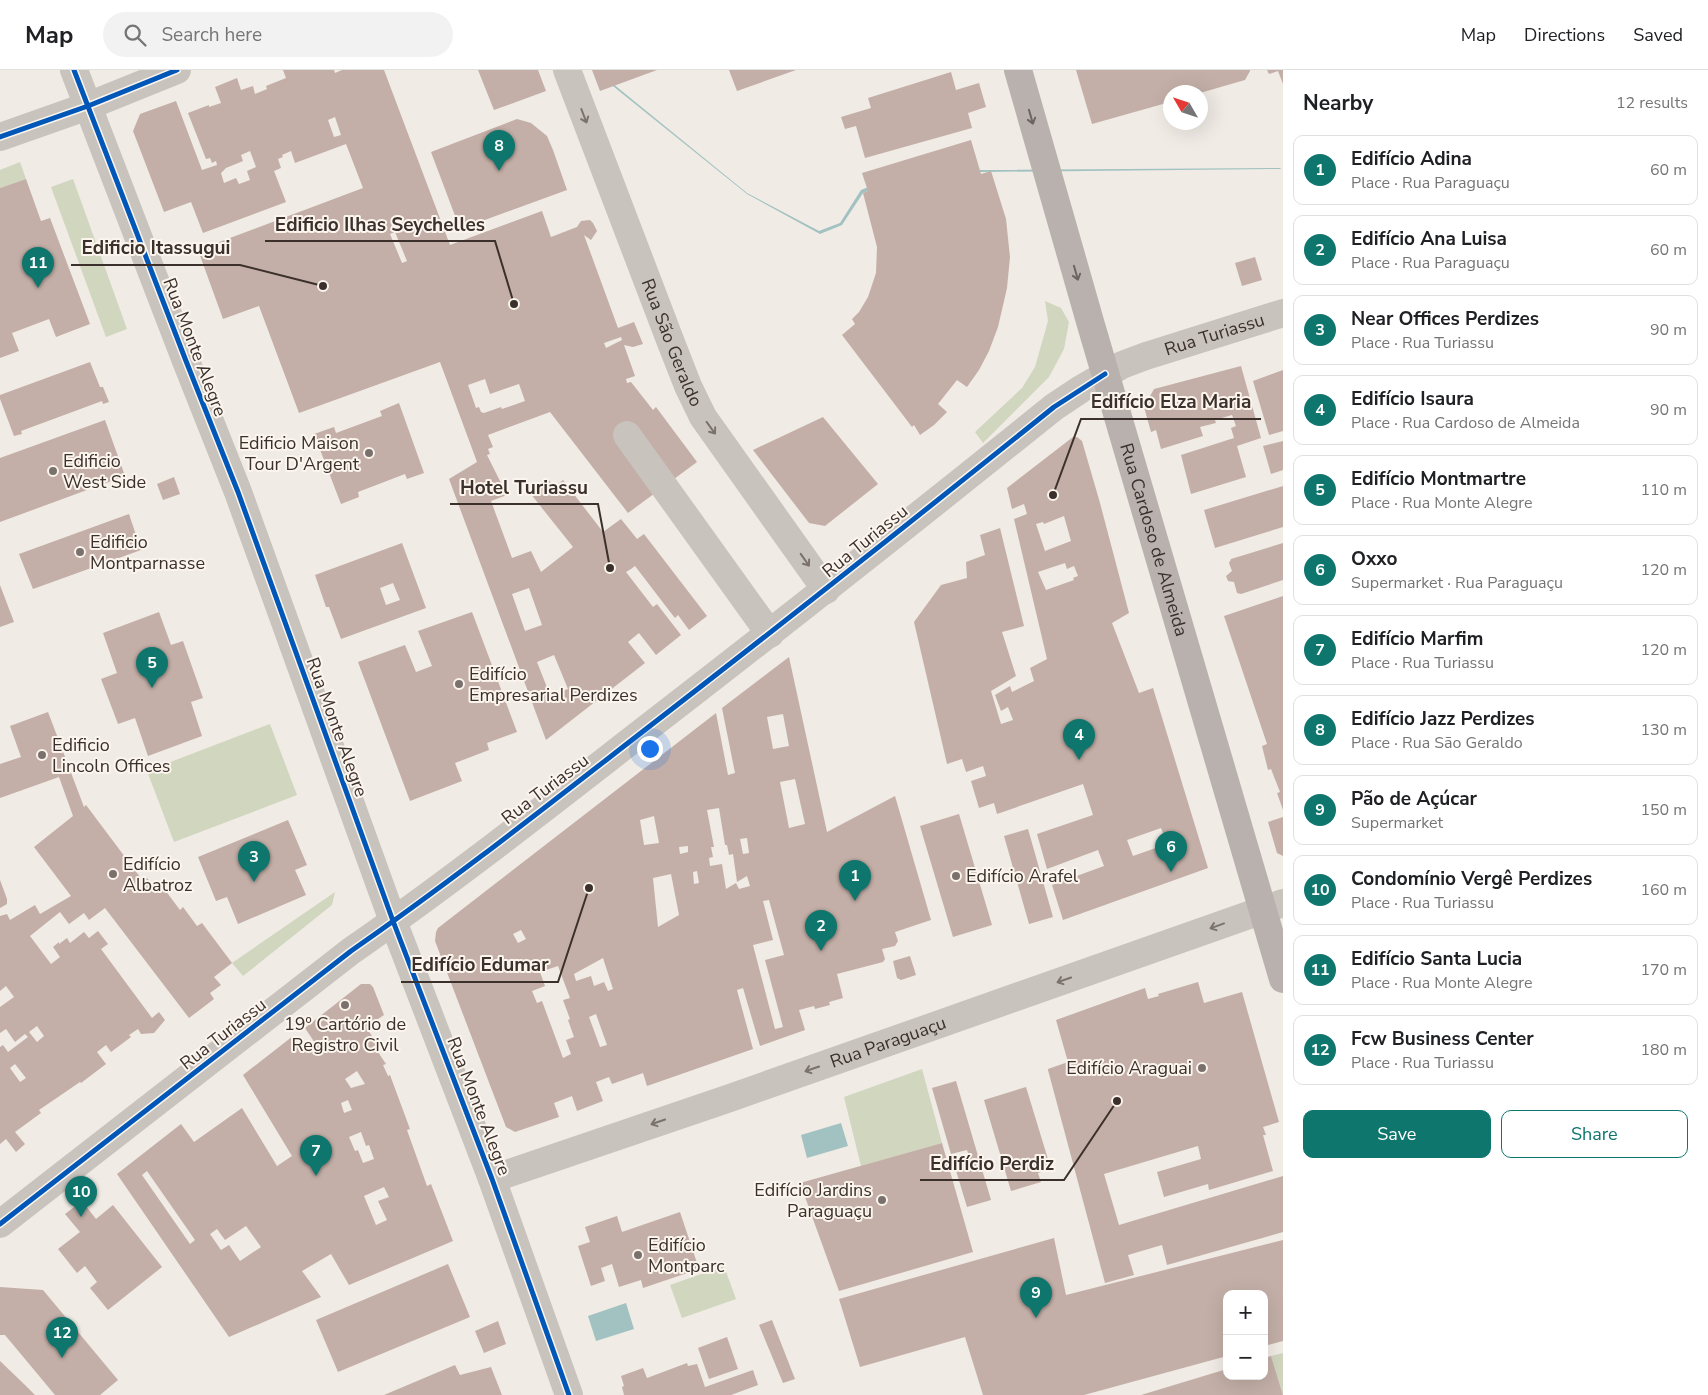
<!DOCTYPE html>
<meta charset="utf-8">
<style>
:root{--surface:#fff;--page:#f2f2f2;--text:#202124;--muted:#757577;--line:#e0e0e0;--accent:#0f766e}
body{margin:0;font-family:"Nunito Sans",sans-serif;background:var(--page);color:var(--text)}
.controls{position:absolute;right:15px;bottom:15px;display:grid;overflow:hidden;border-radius:10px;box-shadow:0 5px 20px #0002}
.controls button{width:45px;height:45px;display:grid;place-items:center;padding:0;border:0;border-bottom:1px solid var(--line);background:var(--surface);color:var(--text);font:25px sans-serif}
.compass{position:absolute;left:1163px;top:15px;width:45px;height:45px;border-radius:50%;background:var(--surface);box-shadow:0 5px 20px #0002;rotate:309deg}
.you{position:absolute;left:649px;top:678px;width:18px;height:18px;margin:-12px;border:4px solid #fff;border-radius:50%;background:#1a73e8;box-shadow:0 0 0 8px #1a73e833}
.badge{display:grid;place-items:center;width:32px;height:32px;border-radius:50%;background:var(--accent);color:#fff;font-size:16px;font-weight:700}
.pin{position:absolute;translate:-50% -41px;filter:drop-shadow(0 1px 2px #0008)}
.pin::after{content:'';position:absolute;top:26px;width:18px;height:15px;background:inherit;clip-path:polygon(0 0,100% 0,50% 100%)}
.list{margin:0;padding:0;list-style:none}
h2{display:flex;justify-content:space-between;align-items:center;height:65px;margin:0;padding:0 20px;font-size:21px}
h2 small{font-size:16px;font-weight:400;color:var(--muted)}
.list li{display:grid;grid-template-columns:32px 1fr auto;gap:15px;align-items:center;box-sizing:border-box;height:70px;margin:0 10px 10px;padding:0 10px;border:1px solid var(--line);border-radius:10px}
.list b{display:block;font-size:19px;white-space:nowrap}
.list p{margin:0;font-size:16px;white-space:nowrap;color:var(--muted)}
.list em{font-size:16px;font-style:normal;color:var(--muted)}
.actions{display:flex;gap:10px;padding:15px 20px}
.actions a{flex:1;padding:11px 0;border:1px solid var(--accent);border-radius:10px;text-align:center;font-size:18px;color:var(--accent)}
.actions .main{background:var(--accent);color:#fff}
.icon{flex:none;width:28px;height:28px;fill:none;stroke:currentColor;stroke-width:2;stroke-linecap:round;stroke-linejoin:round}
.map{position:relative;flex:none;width:1283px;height:1325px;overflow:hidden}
header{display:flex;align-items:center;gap:30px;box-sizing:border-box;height:70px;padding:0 25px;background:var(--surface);border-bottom:1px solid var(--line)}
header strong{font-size:24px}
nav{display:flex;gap:28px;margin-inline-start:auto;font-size:18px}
.search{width:350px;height:45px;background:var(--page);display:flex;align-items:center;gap:12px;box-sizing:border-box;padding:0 18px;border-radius:28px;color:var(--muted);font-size:19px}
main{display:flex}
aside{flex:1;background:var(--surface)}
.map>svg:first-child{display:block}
.green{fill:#d1d6bf}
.water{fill:#a1c2c1}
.building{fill:#c3afa7;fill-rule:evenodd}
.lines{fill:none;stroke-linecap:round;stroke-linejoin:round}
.minor{stroke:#c9c3be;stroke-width:28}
.major{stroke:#b8b1ad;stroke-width:28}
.cycleway-casing{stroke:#fbf5ee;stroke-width:8}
.cycleway{stroke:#0057b8;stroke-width:5}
.oneway{stroke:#7b726d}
.oneway2{stroke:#6d645f}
.poi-dot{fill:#7a716c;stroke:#fbf5ee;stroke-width:2}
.labels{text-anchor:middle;stroke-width:4;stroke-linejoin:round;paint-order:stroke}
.street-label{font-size:18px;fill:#3b302b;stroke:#fbf5ee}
.poi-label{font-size:18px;fill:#3b302b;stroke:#fbf5ee;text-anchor:start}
.leader{fill:none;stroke:#3b302b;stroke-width:2}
.callout-dot{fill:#3b302b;stroke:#fbf5ee;stroke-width:2}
.callout-label{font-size:19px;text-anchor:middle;font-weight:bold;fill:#3b302b;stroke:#fbf5ee;stroke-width:4;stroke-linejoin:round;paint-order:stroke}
</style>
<header>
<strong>Map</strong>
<div class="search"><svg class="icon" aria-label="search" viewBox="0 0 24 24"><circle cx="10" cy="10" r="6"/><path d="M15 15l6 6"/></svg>Search here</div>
<nav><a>Map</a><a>Directions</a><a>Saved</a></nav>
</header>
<main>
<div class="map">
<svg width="1283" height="1325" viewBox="0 0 1283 1325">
<rect width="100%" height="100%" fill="#f0ebe5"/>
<!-- green -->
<g class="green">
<polygon points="20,92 26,109 0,118 0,100"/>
<polygon points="73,109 127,259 106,267 51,117"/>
<polygon points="1045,231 1061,238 1069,252 1064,279 1049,307 983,373 975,362 1022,318 1035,297 1048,251"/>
<polygon points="270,654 297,725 174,772 147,701"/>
<polygon points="335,822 332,835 243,906 232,893"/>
<polygon points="922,999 942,1073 861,1096 844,1027"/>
<polygon points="724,1196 736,1229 682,1248 670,1215"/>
<polygon points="1283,1283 1283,1325 1271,1286"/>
</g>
<!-- water -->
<g class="water">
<polygon points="593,0 596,0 747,123 819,161 840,153 861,120 916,98 980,100 1280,98 1283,101 1281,99 979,102 916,101 863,123 842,155 820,164 747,124"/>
<polygon points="841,1053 848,1076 807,1088 801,1065"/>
<polygon points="626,1233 634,1259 596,1271 588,1246"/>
</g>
<!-- building -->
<g class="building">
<path d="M283,0H334L335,3L342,0H384L450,175L542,141L551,167L577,157L581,151L590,150L593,153L597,161L591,170L584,165L618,258L634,252L643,274L633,277L624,275L635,306L626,309L627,313L631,312L653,340L656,337L697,392L628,443L550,342L488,365L493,377L488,379L490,384L487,385L507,425L491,431L512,488L531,481L541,502L573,477L530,423L548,409L554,417L563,410L603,462L621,449L637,469L644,464L707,546L689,560L678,545L675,548L671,543L635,496L631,499L626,502L653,537L657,534L681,565L656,585L639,563L628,572L645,593L546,670L449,409L477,392L440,292L299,343L259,236L223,249L198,180L363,118L346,74L295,93L291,81L282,85L283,87L278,89L281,98L274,101L286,132L203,163L191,132L164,142L133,61L140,44L176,31L202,100L217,95L216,91L212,93L210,88L206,89L188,43L209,35V37L221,33L215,17L237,8L241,20L253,16L255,24L267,19L266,16L286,8ZM335,47L341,65L334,67L328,50ZM250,81L256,97L247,101L250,110L239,114L236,108L224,113L221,103L226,98L243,91L241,85ZM395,162L407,191L402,193L390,164ZM621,267L622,270L606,278L604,273ZM485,309L490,324L519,314L525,331L502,339L501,337L484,343L481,342L479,337L476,338L468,315ZM529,518L542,555L525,561L512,524ZM554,585L568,619L550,625L537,592Z"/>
<polygon points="478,0 538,0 546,21 494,40"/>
<polygon points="592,0 657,0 600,21"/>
<polygon points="729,0 796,0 737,21"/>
<polygon points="1076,0 1250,0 1250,1 1245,10 1200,23 1170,22 1170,32 1092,54"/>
<polygon points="1267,0 1283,0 1283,14 1278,1 1269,4"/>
<polygon points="951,2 956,20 979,13 986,37 968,43 972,58 865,88 856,56 845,59 841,47 871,38 868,28"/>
<polygon points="517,49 531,53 547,66 553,80 567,120 460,159 431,82"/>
<polygon points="971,70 981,104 991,101 1006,149 1010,187 1007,218 998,257 989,281 979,300 967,317 957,310 938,334 947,342 934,355 920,365 914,355 912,357 842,265 855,254 852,249 859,242 868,227 876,203 877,177 863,123 868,121 862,103"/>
<polygon points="26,109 41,151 50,148 90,254 56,267 49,249 12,263 19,281 0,288 0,118"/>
<polygon points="1255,187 1262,210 1242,216 1235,193"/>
<polygon points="90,292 100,317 103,317 109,332 103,334 102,331 21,361 22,364 14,366 0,329 0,325"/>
<polygon points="1241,296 1261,368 1237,376 1246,407 1191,424 1181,385 1234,368 1231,358 1236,356 1232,345 1215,350 1216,353 1200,357 1203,366 1161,379 1156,360 1151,362 1144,337 1154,319"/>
<polygon points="1283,300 1283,361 1269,365 1253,311"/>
<polygon points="399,333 424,403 407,409 405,404 358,422 359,427 341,434 314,364 334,357 336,363 382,346 380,341"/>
<polygon points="823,347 878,414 825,456 809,453 753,380"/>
<polygon points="105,350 125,406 0,452 0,388"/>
<path d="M1073,367H1077L1082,371L1100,433L1129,543L1112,553L1139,623L1153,618L1208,798L1063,850L1052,815L1104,796L1098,780L1047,799L1037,764L1093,745L1083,714L997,744L994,733L979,738L971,711L986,706L983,696L966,702L962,689L947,694L914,552L941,515L967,508L966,492L985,485L980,465L1000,458L1024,556L1002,562L1016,606L991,621L1001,654L1013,650L1008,637L1001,641L995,625L1010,616L1012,622L1034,611L1030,598L1047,589L1014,449L1027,444L1024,434L1012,439L1007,418ZM1064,446L1071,471L1045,481L1036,454L1043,452L1044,454ZM1065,493L1067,499L1074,496L1078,506L1073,508L1074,510L1046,520L1038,502ZM1161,758L1167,774L1133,786L1127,770Z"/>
<polygon points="1283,371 1283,400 1271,404 1263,376"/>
<polygon points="174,407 180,424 163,430 157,414"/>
<polygon points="1283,416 1283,457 1215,478 1204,440"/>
<polygon points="129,444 141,480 33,519 19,484"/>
<path d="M402,473L426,538L341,569L329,537H326L315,505ZM393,513L400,530L386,535L380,518Z"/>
<polygon points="1283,473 1283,510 1241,524 1237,523 1234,512 1228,511 1226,506 1232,501 1229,493 1231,489"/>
<polygon points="0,515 14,552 0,557"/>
<polygon points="1283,526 1283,740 1277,723 1280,722 1271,699 1268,700 1262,676 1267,674 1224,546"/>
<polygon points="159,542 171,575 183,571 203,628 191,632 202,666 148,686 135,648 118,654 101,609 117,603 103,563"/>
<polygon points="472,542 517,662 487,673 489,680 455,693 462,711 410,731 358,592 405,575 416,602 432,596 418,561"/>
<path d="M789,587L827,762L895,726L931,850L895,862L898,871L895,876L882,879L885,889L883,892L837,904L843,928L829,932L830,935L815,939L814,936L799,940L805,960L760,976L743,918L737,920L753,979L647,1016L643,1003L612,1014L609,1007L596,1012L603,1031L577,1041L572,1026L554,1033L559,1047L515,1062L506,1057L435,871L436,862L438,858L716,643L728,705L735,703L722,638ZM783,644L789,676L773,679L767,647ZM795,709L805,754L789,758L780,712ZM719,738L725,775H727L729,785L733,784L737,812L747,806L750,816L739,819L736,813L726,819L722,794L710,796L709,788L713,787L711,777H714L707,740ZM654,746L659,773L644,775L640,750ZM747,768L749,783L743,784L740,769ZM688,776V782L680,784L679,777ZM697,801L699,813L694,814L693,802ZM671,804L679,845L658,857L653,808ZM769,830L784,885L765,890L783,957L775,959L753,875L773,870L763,831ZM521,860L526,869L518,873L513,864ZM603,888L613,919L608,921L604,912L594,916L591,906L576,911L574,904ZM558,896L570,928L563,930L570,949L568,950L574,967L566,970L571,984L563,988L542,931L537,933L532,921L545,916L540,902ZM596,944L607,975L600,977L589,947Z"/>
<path d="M48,642L84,737L86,735L143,811L147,808L155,818L157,816L159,819L161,817L164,821L165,820L180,840L183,837L197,856L202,853L232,893L214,907L221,915L210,923L214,929L189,948L105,838L89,850L84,843L69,854L60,842L30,866L51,894L60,887L53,877L59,872V874L67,868L70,873L84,862L89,868L98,861L108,874L101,879L152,948L159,942L165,950L154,963L141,964L138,959L129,965L131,967L111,982L106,975L97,982L106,994L81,1013L80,1012L39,1040L41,1043L15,1062L25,1074L16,1082L6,1069L0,1074V977L3,975L8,982L28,967L25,964L15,972L6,959L0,963V937L14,927L6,916L0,921V846L7,844L10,850L35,835L40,844L71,826L34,777L73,746L59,707L0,728V694L21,687L10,656ZM37,956L44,966L37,972L29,962ZM15,994L26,1008L20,1012L10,998Z"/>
<polygon points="959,744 992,855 953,867 920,756"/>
<polygon points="1283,747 1283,786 1277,783 1268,752"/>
<polygon points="288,750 307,795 295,800 306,825 238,854 227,827 216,831 198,787"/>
<polygon points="1028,759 1053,847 1029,854 1004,766"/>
<polygon points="0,810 7,829 7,834 0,838"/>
<polygon points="910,886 916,905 901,910 897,908 893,891"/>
<polygon points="1198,912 1204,933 1242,922 1279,1052 1263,1057 1266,1065 1263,1065 1273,1101 1209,1120 1208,1114 1164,1127 1157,1102 1201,1089 1198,1076 1104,1104 1119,1155 1283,1106 1283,1162 1167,1195 1162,1175 1128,1185 1134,1205 1105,1213 1048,1000 1048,999 1068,992 1056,950 1145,918 1148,929 1159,926 1158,924"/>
<path d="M361,914H370L373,917L384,945L366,957L380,978L376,979L386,994L383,995L388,1006L390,1005L410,1059L407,1060L427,1116L431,1114L453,1171L349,1215L331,1184L302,1201L321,1227L229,1267L117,1104L181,1054L194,1072L242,1038L277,1096L292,1086L243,1005L293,966L302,980L315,973L305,958ZM357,1001L365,1014L351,1018L345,1009ZM348,1030L352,1040L344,1043L341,1033ZM361,1062L366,1076L369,1075L374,1089L363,1093L358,1080L355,1081L349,1067ZM147,1101L195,1170L190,1174L142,1105ZM384,1117L389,1127L378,1131L387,1150L376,1155L364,1126ZM246,1156L261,1177L240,1191L229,1175L221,1180L210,1164L217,1159L225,1170Z"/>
<polygon points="956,1011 991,1130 967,1137 954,1094 970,1090 967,1080 951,1084 932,1018"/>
<polygon points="1026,1017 1051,1099 1038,1103 1041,1112 1011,1121 984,1030"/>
<polygon points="942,1073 973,1182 839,1221 800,1113"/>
<polygon points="82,1131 96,1149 113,1135 162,1197 108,1240 90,1218 97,1212 85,1196 77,1203 58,1179 80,1162 65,1144"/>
<polygon points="680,1142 699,1199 643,1218 641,1210 619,1217 612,1194 601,1198 605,1211 591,1216 578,1176 590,1172 585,1157 617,1146 622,1162"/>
<polygon points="1054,1168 1066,1225 1283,1170 1283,1271 1264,1276 1264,1224 1227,1224 1227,1286 1084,1325 983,1325 965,1267 860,1297 839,1229"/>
<polygon points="448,1194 470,1247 338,1302 316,1250"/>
<polygon points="0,1217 43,1220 118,1310 100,1325 55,1325 5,1265 0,1265"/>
<polygon points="772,1250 795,1309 783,1313 759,1255"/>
<polygon points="498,1251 506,1274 484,1283 475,1261"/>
<polygon points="727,1267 738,1299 709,1309 698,1278"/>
<polygon points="1271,1286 1283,1325 1141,1325 1227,1299 1227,1306 1264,1306 1264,1288"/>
<polygon points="0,1291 25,1315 35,1325 0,1325"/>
<polygon points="687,1293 688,1296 697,1294 705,1317 753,1300 758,1315 731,1325 624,1325 622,1317 624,1316 621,1306 643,1298 647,1308"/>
<polygon points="455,1295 460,1305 491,1297 502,1325 384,1325"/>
</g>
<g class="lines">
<!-- minor -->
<g class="minor">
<polyline points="74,0 186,291 238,422 393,851 492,1109 569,1325"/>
<path id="s1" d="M567,0L670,270L688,316L703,347L826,520"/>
<polyline points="0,67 88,36 177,0"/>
<polyline points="627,365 770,564"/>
<path id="s2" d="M492,1109L730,1028L1283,833"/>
<path id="s3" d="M0,1154L351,881C449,813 543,739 637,666C777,558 916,448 1054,337L1081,319L1122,295L1146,286L1283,243"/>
</g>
<!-- major -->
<path class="major" id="s4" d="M1018,0L1091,255L1283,909"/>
<!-- cycleway casing -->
<g class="cycleway-casing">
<g id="cycleway">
<polyline points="74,0 186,291 238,422 393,851 492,1109 569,1325"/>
<polyline points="0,67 88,36 177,0"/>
<path d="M0,1154L351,881C449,813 543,739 637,666C777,558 916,448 1054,337L1105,304"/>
</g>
</g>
<!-- cycleway -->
<use href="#cycleway" class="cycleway"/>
</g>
<!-- one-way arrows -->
<defs><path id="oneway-shaft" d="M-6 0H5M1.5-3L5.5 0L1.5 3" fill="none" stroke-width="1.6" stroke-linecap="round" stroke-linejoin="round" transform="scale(1.25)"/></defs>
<g class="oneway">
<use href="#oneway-shaft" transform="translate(584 46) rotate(69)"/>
<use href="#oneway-shaft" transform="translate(711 358) rotate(54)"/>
<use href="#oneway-shaft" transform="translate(805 490) rotate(55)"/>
<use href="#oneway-shaft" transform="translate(1217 856) rotate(160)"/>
<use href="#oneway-shaft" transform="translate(1064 910) rotate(161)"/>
<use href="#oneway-shaft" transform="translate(812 999) rotate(161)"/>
<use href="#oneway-shaft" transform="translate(658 1052) rotate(161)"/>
</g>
<g class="oneway2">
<use href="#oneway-shaft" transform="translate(1031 47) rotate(74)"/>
<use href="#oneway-shaft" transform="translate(1076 203) rotate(74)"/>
</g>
<!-- markers -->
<g class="poi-dot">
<circle cx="369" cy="383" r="5"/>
<circle cx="53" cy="401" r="5"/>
<circle cx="80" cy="482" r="5"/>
<circle cx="459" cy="614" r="5"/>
<circle cx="42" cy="685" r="5"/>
<circle cx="113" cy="804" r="5"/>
<circle cx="956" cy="806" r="5"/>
<circle cx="345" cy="935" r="5"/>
<circle cx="1202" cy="998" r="5"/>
<circle cx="882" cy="1130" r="5"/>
<circle cx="638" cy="1185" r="5"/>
</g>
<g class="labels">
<!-- street labels -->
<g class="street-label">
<text dy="6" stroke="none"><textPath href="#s3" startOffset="1511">Rua Turiassu</textPath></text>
<text dy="6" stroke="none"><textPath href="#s1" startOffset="292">Rua São Geraldo</textPath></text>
<text transform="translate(195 277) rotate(69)" y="6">Rua Monte Alegre</text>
<text dy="6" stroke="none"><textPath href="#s4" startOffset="489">Rua Cardoso de Almeida</textPath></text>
<text transform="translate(865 471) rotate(-39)" y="6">Rua Turiassu</text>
<text transform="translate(337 657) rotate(70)" y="6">Rua Monte Alegre</text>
<text transform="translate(545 719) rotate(-37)" y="6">Rua Turiassu</text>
<text transform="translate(223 964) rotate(-38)" y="6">Rua Turiassu</text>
<text dy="6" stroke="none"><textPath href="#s2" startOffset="419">Rua Paraguaçu</textPath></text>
<text transform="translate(479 1036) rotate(69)" y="6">Rua Monte Alegre</text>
</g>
<!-- poi labels -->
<g class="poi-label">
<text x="359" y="379" text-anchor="end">Edificio Maison<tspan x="359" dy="21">Tour D'Argent</tspan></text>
<text x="63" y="397">Edificio<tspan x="63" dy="21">West Side</tspan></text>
<text x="90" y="478">Edificio<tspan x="90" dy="21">Montparnasse</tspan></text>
<text x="469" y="610">Edifício<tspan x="469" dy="21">Empresarial Perdizes</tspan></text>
<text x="52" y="681">Edificio<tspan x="52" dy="21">Lincoln Offices</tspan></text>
<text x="123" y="800">Edifício<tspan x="123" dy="21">Albatroz</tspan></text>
<text x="966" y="812">Edifício Arafel</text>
<text x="345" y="960" text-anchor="middle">19º Cartório de<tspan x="345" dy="21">Registro Civil</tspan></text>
<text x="1192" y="1004" text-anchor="end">Edifício Araguai</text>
<text x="872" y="1126" text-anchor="end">Edifício Jardins<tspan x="872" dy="21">Paraguaçu</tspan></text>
<text x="648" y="1181">Edifício<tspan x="648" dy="21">Montparc</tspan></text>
</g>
</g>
<!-- callouts -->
<path class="leader" d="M514 234L495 171H265M323 216L240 195H71M1053 425L1081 349H1261M610 498L598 434H450M589 818L558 912H401M1117 1031L1064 1110H920"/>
<g class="callout-dot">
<circle cx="514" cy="234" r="5"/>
<circle cx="323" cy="216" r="5"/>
<circle cx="1053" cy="425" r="5"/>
<circle cx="610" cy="498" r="5"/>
<circle cx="589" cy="818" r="5"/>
<circle cx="1117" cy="1031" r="5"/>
</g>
<g class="callout-label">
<text x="380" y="161">Edificio Ilhas Seychelles</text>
<text x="156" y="184">Edificio Itassugui</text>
<text x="1171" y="338">Edifício Elza Maria</text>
<text x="524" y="424">Hotel Turiassu</text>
<text x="480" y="901">Edifício Edumar</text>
<text x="992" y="1100">Edifício Perdiz</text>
</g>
</svg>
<div class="controls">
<button>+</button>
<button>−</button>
</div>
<svg class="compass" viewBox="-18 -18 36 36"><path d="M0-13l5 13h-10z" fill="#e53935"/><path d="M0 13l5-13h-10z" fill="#757577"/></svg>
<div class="you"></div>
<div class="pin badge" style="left:855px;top:831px">1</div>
<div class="pin badge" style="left:821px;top:881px">2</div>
<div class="pin badge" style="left:254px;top:812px">3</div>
<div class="pin badge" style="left:1079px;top:690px">4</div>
<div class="pin badge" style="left:152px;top:618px">5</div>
<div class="pin badge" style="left:1171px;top:802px">6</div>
<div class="pin badge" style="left:316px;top:1106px">7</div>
<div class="pin badge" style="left:499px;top:101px">8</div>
<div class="pin badge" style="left:1036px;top:1248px">9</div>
<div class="pin badge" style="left:81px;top:1147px">10</div>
<div class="pin badge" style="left:38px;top:218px">11</div>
<div class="pin badge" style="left:62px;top:1288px">12</div>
</div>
<aside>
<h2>Nearby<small>12 results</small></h2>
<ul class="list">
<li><span class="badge">1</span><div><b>Edifício Adina</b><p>Place · Rua Paraguaçu</p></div><em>60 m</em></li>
<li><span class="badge">2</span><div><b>Edifício Ana Luisa</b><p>Place · Rua Paraguaçu</p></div><em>60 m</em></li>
<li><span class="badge">3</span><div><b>Near Offices Perdizes</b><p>Place · Rua Turiassu</p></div><em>90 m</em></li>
<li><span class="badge">4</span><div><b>Edifício Isaura</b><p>Place · Rua Cardoso de Almeida</p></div><em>90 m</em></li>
<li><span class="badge">5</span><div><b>Edifício Montmartre</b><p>Place · Rua Monte Alegre</p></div><em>110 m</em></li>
<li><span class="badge">6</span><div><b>Oxxo</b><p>Supermarket · Rua Paraguaçu</p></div><em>120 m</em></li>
<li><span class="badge">7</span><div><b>Edifício Marfim</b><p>Place · Rua Turiassu</p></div><em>120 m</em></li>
<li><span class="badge">8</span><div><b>Edifício Jazz Perdizes</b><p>Place · Rua São Geraldo</p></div><em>130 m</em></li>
<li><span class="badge">9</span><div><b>Pão de Açúcar</b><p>Supermarket</p></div><em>150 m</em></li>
<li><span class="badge">10</span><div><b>Condomínio Vergê Perdizes</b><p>Place · Rua Turiassu</p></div><em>160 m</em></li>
<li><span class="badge">11</span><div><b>Edifício Santa Lucia</b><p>Place · Rua Monte Alegre</p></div><em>170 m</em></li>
<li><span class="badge">12</span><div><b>Fcw Business Center</b><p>Place · Rua Turiassu</p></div><em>180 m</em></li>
</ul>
<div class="actions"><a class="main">Save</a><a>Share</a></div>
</aside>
</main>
